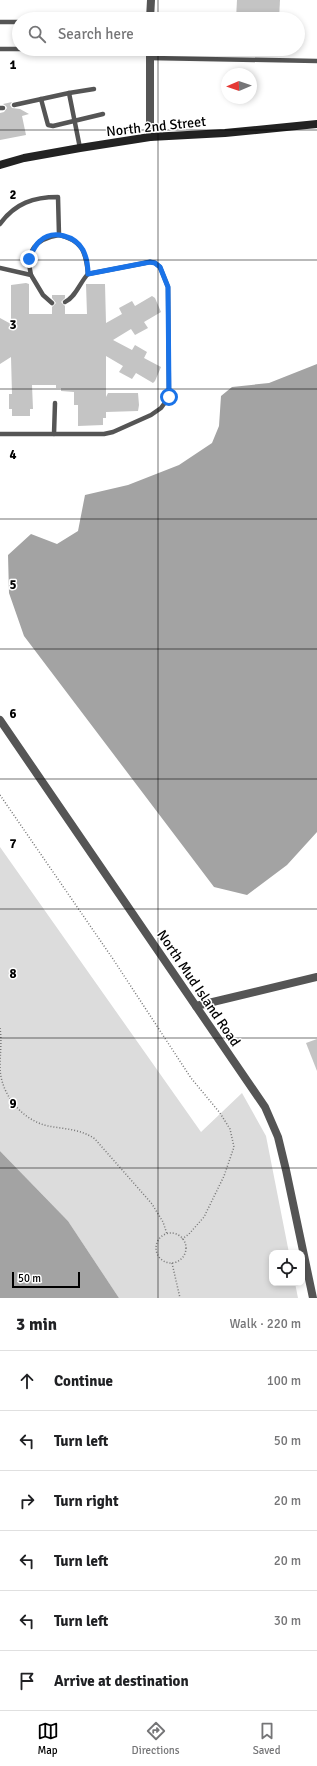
<!DOCTYPE html>
<meta charset="utf-8">
<style>
:root{--surface:#fff;--page:#f6f6f6;--text:#202124;--muted:#757577;--line:#e0e0e0;--accent:#000}
body{margin:0;font-family:Signika,sans-serif;background:var(--page);color:var(--text)}
.controls{position:absolute;right:12px;bottom:12px;display:grid;overflow:hidden;border-radius:8px;box-shadow:0 2px 6px #0003}
.controls button{width:36px;height:36px;display:grid;place-items:center;padding:0;border:0;border-bottom:1px solid var(--line);background:var(--surface);color:var(--text);font:20px sans-serif}
.compass{position:absolute;left:221px;top:68px;width:36px;height:36px;border-radius:50%;background:var(--surface);box-shadow:0 2px 6px #0003;rotate:268deg}
.scale{position:absolute;left:12px;bottom:10px;width:68px;box-sizing:border-box;padding-left:4px;border:2px solid #000;border-top:0;font-size:11px;line-height:14px;white-space:nowrap;color:#000;-webkit-text-stroke:3px #fff;paint-order:stroke}
.stop{position:absolute;width:12px;height:12px;margin:-9px;border:3px solid #1a73e8;border-radius:50%;background:#fff}
.stop.end{background:#1a73e8;border-color:#fff;box-shadow:0 1px 4px #0008}
.list{margin:0;padding:0;list-style:none}
h2{display:flex;justify-content:space-between;align-items:center;height:52px;margin:0;padding:0 16px;font-size:17px}
h2 small{font-size:13px;font-weight:400;color:var(--muted)}
.list li{display:grid;grid-template-columns:26px 1fr auto;gap:12px;align-items:center;box-sizing:border-box;height:60px;padding:0 16px;border-top:1px solid var(--line)}
.list b{display:block;font-size:15px;white-space:nowrap}
.list em{font-size:13px;font-style:normal;color:var(--muted)}
.icon{flex:none;width:22px;height:22px;fill:none;stroke:currentColor;stroke-width:2;stroke-linecap:round;stroke-linejoin:round}
.map{position:relative;flex:none;width:317px;height:1298px;overflow:hidden}
.search{position:absolute;background:var(--surface);box-shadow:0 2px 6px #0003;left:12px;right:12px;top:12px;height:44px;display:flex;align-items:center;gap:10px;box-sizing:border-box;padding:0 14px;border-radius:22px;color:var(--muted);font-size:15px}
.sheet{height:412px;background:var(--surface)}
nav{display:flex;justify-content:space-around;align-items:center;box-sizing:border-box;height:56px;border-top:1px solid var(--line);background:var(--surface);font-size:11px;color:var(--muted)}
nav a{display:grid;justify-items:center;gap:2px}
nav .on{color:var(--accent)}
.map>svg:first-child{display:block}
.green{fill:#dcdcdc}
.water{fill:#a3a3a3}
.building{fill:#c4c4c4}
.lines{fill:none;stroke-linecap:round;stroke-linejoin:round}
.path{stroke:#777;stroke-width:1.5;stroke-dasharray:1 2;stroke-linecap:butt}
.service{stroke:#555;stroke-width:4.5}
.minor{stroke:#555;stroke-width:8}
.tertiary{stroke:#555;stroke-width:8}
.secondary{stroke:#222;stroke-width:8}
.route{stroke:#1a73e8;stroke-width:5}
.grid{fill:none;stroke:#000;stroke-width:1;stroke-opacity:0.55}
.labels{text-anchor:middle;stroke-width:3;stroke-linejoin:round;paint-order:stroke}
.street-label{font-size:14px;fill:#000;stroke:#fff}
.grid-label{font-size:13px;text-anchor:middle;font-weight:bold;fill:#000;stroke:#fff;stroke-width:3;stroke-linejoin:round;paint-order:stroke}
</style>
<div class="map">
<svg width="317" height="1298" viewBox="0 0 317 1298">
<rect width="100%" height="100%" fill="#fff"/>
<!-- green -->
<polygon class="green" points="0,847 201,1132 242,1093 266,1136 289,1253 272,1253 272,1283 295,1283 298,1298 119,1298 68,1221 0,1151"/>
<!-- water -->
<g class="water">
<polygon points="317,364 317,832 287,865 247,895 214,887 24,636 9,593 8,555 31,534 57,544 78,531 85,495 128,485 179,465 212,443 219,426 221,396 232,387 269,383"/>
<polygon points="0,1151 68,1221 119,1298 0,1298"/>
</g>
<!-- building -->
<g class="building">
<polygon points="237,0 280,0 279,19 236,19"/>
<polygon points="12,102 10,105 12,108 20,109 29,114 22,116 26,135 0,140 0,113 4,112 7,108 6,106 3,104"/>
<polygon points="26,283 29,284 29,314 52,314 52,307 56,303 52,298 52,295 65,295 65,298 61,302 65,306 65,314 87,314 86,284 105,284 106,323 122,314 119,308 132,301 135,306 152,296 155,298 161,312 144,322 148,328 135,335 131,329 113,340 132,350 135,345 147,352 144,358 161,367 155,381 153,383 136,373 132,379 119,372 123,366 106,356 106,397 108,393 138,393 139,405 138,411 106,412 106,418 103,418 103,425 78,426 78,405 74,405 74,392 61,391 61,388 56,388 56,385 32,385 33,409 30,409 30,416 12,416 12,409 9,409 9,394 12,394 11,357 0,364 0,318 11,324 11,285"/>
<polygon points="317,1039 317,1071 306,1043"/>
</g>
<g class="lines">
<!-- path -->
<g class="path">
<polyline points="0,795 113,959 191,1078 220,1113 230,1129 234,1147 224,1176 204,1217 189,1234 182,1239"/>
<path d="M0,1028C2,1041 0,1054 0,1068C1,1095 22,1120 48,1126C64,1129 81,1129 95,1139L152,1204L163,1222L167,1234"/>
<circle cx="171" cy="1248" r="15"/>
<polyline points="172,1263 180,1298"/>
</g>
<!-- service -->
<g class="service">
<polyline points="0,22 19,22"/>
<polyline points="0,49 70,49"/>
<polyline points="150,58 317,61"/>
<polyline points="69,93 94,89"/>
<polyline points="41,99 48,125 53,126 103,114"/>
<polyline points="14,105 69,93 80,148"/>
<polyline points="0,108 3,108"/>
<path d="M0,224C15,203 34,197 58,197L59,235C36,239 25,250 31,275"/>
<path d="M59,235C82,240 86,252 88,274"/>
<polyline points="0,268 31,275 43,295 52,303"/>
<polyline points="0,434 54,434 55,403"/>
<path d="M54,434H104L113,432L151,415L161,408L169,397L168,287L160,267L155,263L150,262L88,274C80,282 76,297 65,302"/>
</g>
<!-- minor -->
<g class="minor">
<polyline points="150,19 151,0"/>
<polyline points="150,137 150,49"/>
</g>
<!-- tertiary -->
<g class="tertiary">
<polyline points="0,720 265,1107 278,1137 286,1170 313,1298"/>
<polyline points="196,1006 317,977"/>
</g>
<!-- secondary -->
<polyline class="secondary" points="0,165 24,158 80,148 150,137 225,133 317,124"/>
</g>
<g class="lines">
<!-- route -->
<path class="route" d="M29,259C32,253 34,246 40,241C53,229 75,236 83,250C87,258 88,266 88,274L150,262L155,263L160,267L168,287L169,397"/>
</g>
<!-- grid -->
<path class="grid" d="M158,0V19M158,49V1298M0,130H317M0,260H317M0,389H317M0,519H317M0,649H317M0,779H317M0,909H317M0,1038H317M0,1168H317"/>
<g class="labels">
<!-- street labels -->
<g class="street-label">
<text transform="translate(156 126) rotate(-6)" y="5">North 2nd Street</text>
<text transform="translate(199 988) rotate(56)" y="5">North Mud Island Road</text>
</g>
</g>
<g class="grid-label">
<text x="13" y="69">1</text>
<text x="13" y="199">2</text>
<text x="13" y="329">3</text>
<text x="13" y="459">4</text>
<text x="13" y="589">5</text>
<text x="13" y="718">6</text>
<text x="13" y="848">7</text>
<text x="13" y="978">8</text>
<text x="13" y="1108">9</text>
</g>
</svg>
<div class="controls">
<button><svg class="icon" aria-label="locate" viewBox="0 0 24 24"><circle cx="12" cy="12" r="6"/><path d="M12 2v4M12 18v4M2 12h4M18 12h4"/></svg></button>
</div>
<svg class="compass" viewBox="-18 -18 36 36"><path d="M0-13l5 13h-10z" fill="#e53935"/><path d="M0 13l5-13h-10z" fill="#757577"/></svg>
<div class="scale">50 m</div>
<div class="stop" style="left:169px;top:397px"></div>
<div class="stop end" style="left:29px;top:259px"></div>
<div class="search"><svg class="icon" aria-label="search" viewBox="0 0 24 24"><circle cx="10" cy="10" r="6"/><path d="M15 15l6 6"/></svg>Search here</div>
</div>
<section class="sheet">
<h2>3 min<small>Walk · 220 m</small></h2>
<ul class="list">
<li><svg class="icon" aria-label="ahead" viewBox="0 0 24 24"><path d="M12 20V5M6 11l6-6 6 6"/></svg><div><b>Continue</b></div><em>100 m</em></li>
<li><svg class="icon" aria-label="left" viewBox="0 0 24 24"><path d="M17 20v-9H6M10 6l-5 5 5 5"/></svg><div><b>Turn left</b></div><em>50 m</em></li>
<li><svg class="icon" aria-label="right" viewBox="0 0 24 24"><path d="M7 20v-9h11M14 6l5 5-5 5"/></svg><div><b>Turn right</b></div><em>20 m</em></li>
<li><svg class="icon" aria-label="left" viewBox="0 0 24 24"><path d="M17 20v-9H6M10 6l-5 5 5 5"/></svg><div><b>Turn left</b></div><em>20 m</em></li>
<li><svg class="icon" aria-label="left" viewBox="0 0 24 24"><path d="M17 20v-9H6M10 6l-5 5 5 5"/></svg><div><b>Turn left</b></div><em>30 m</em></li>
<li><svg class="icon" aria-label="arrive" viewBox="0 0 24 24"><path d="M6 21V4h12l-3 4 3 4H6"/></svg><div><b>Arrive at destination</b></div></li>
</ul>
</section>
<nav>
<a class="on"><svg class="icon" aria-label="map" viewBox="0 0 24 24"><path d="M3 6l6-2 6 2 6-2v14l-6 2-6-2-6 2zM9 4v14M15 6v14"/></svg>Map</a>
<a><svg class="icon" aria-label="directions" viewBox="0 0 24 24"><path d="M12 3l9 9-9 9-9-9zM9 14v-3h6M13 9l2 2-2 2"/></svg>Directions</a>
<a><svg class="icon" aria-label="saved" viewBox="0 0 24 24"><path d="M7 4h10v16l-5-4-5 4z"/></svg>Saved</a>
</nav>
